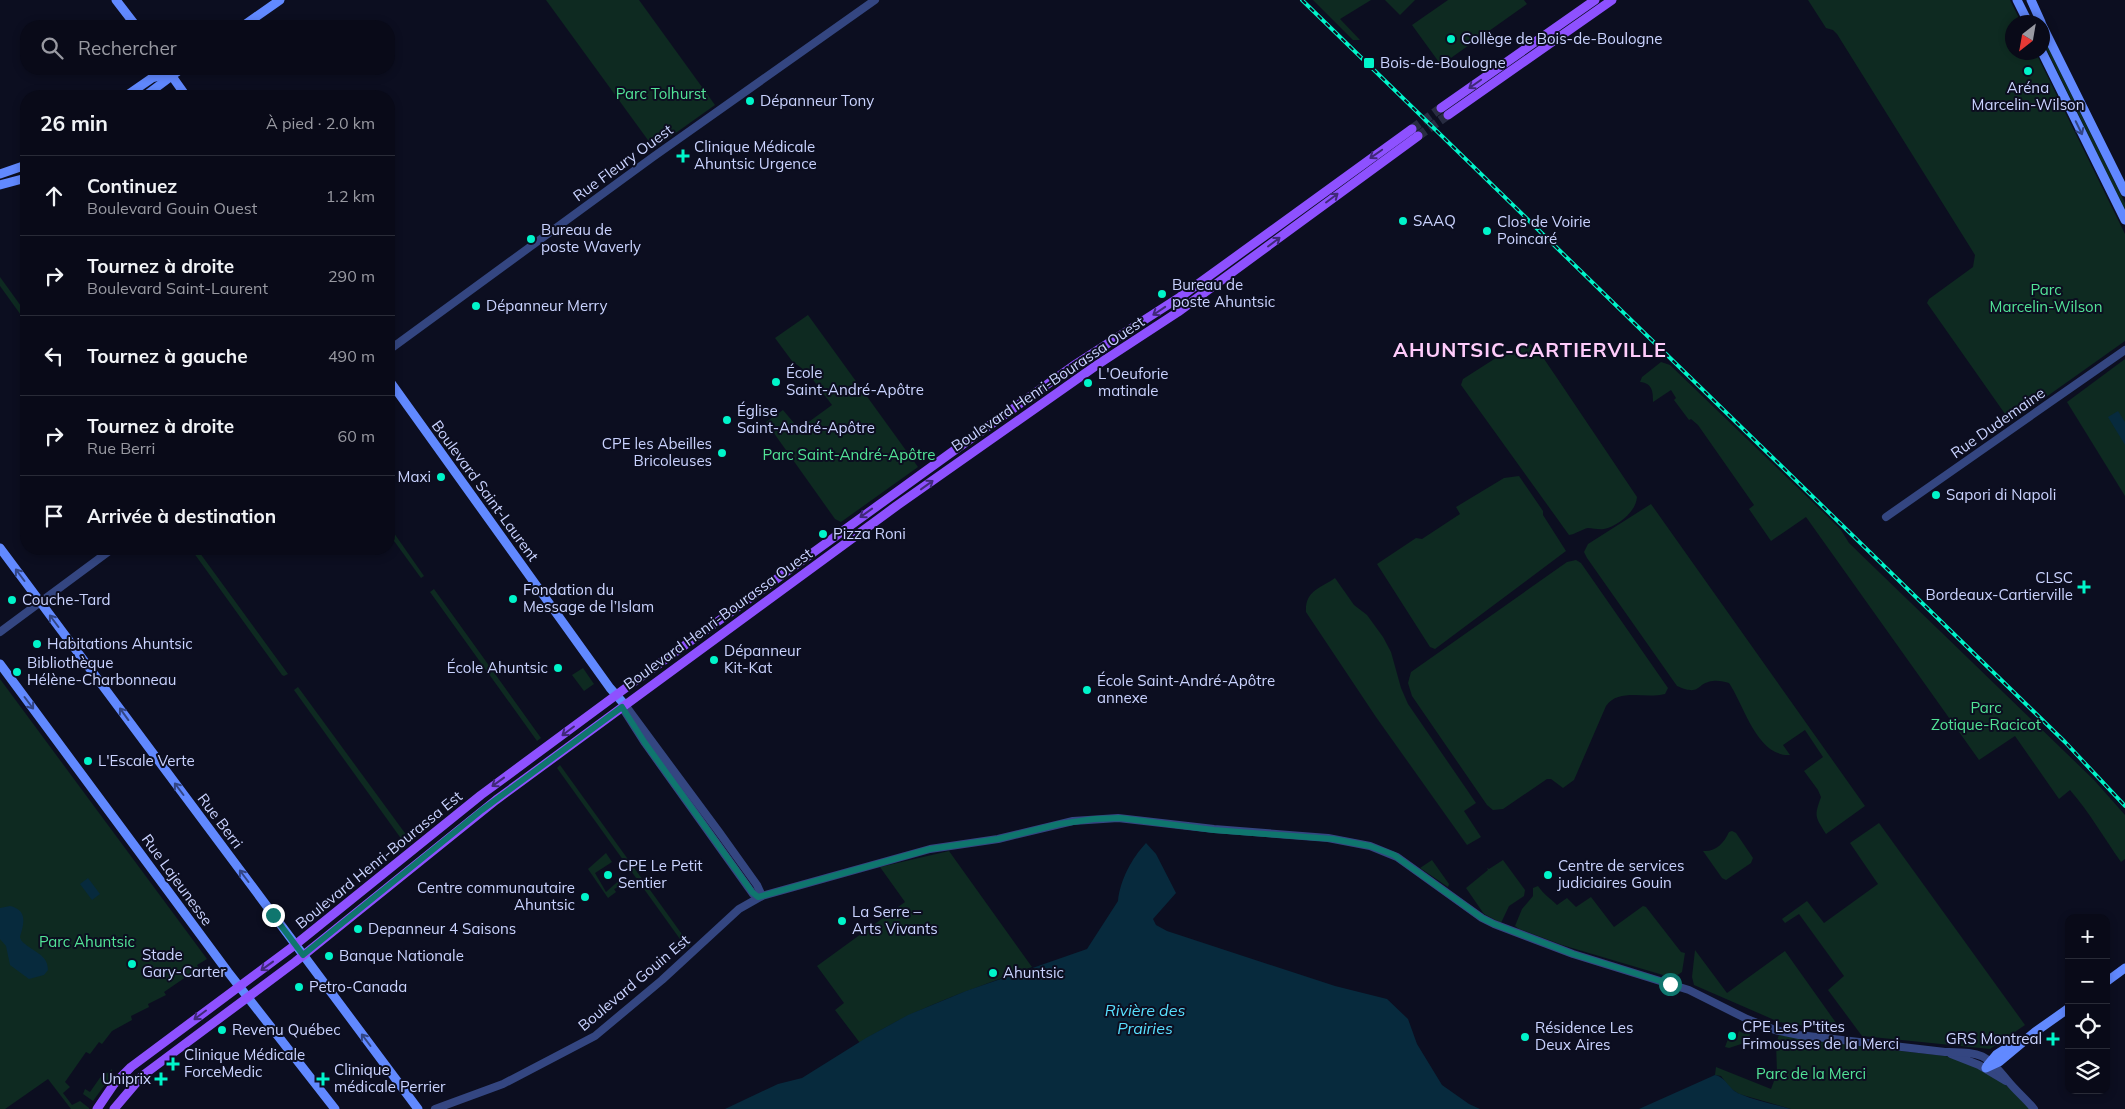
<!DOCTYPE html>
<html lang="fr">
<meta charset="utf-8">
<style>
:root{--surface:#090a18;--page:#121321;--text:#f1f3f6;--muted:#999aa2;--line:#292b37}
body{margin:0;font-family:Mulish,sans-serif;background:var(--page);color:var(--text)}
.controls{position:absolute;right:15px;bottom:15px;display:grid;overflow:hidden;border-radius:10px;box-shadow:0 2px 8px #0003}
.controls button{width:45px;height:45px;display:grid;place-items:center;padding:0;border:0;border-bottom:1px solid var(--line);background:var(--surface);color:var(--text);font:25px sans-serif}
.compass{position:absolute;left:2005px;top:15px;width:45px;height:45px;border-radius:50%;background:var(--surface);box-shadow:0 2px 8px #0003;rotate:211deg}
.stop{position:absolute;width:15px;height:15px;margin:-11px;border:4px solid #0f766e;border-radius:50%;background:#fff}
.stop.end{background:#0f766e;border-color:#fff;box-shadow:0 1px 5px #0008}
.list{margin:0;padding:0;list-style:none}
h2{display:flex;justify-content:space-between;align-items:center;height:65px;margin:0;padding:0 20px;font-size:21px}
h2 small{font-size:16px;font-weight:400;color:var(--muted)}
.list li{display:grid;grid-template-columns:32px 1fr auto;gap:15px;align-items:center;box-sizing:border-box;height:80px;padding:0 20px;border-top:1px solid var(--line)}
.list b{display:block;font-size:19px;white-space:nowrap}
.list p{margin:0;font-size:16px;white-space:nowrap;color:var(--muted)}
.list em{font-size:16px;font-style:normal;color:var(--muted)}
.icon{flex:none;width:28px;height:28px;fill:none;stroke:currentColor;stroke-width:2;stroke-linecap:round;stroke-linejoin:round}
.map{position:relative;flex:none;width:2125px;height:1109px;overflow:hidden}
.search{position:absolute;background:var(--surface);box-shadow:0 2px 8px #0003;left:20px;top:20px;width:375px;height:55px;display:flex;align-items:center;gap:12px;box-sizing:border-box;padding:0 18px;border-radius:20px;color:var(--muted);font-size:19px}
.panel{position:absolute;background:var(--surface);box-shadow:0 2px 8px #0003;left:20px;top:90px;width:375px;height:465px;border-radius:20px}
.map>svg:first-child{display:block}
.green{fill:#0e2a21}
.water{fill:#072a3d}
.lines{fill:none;stroke-linecap:round;stroke-linejoin:round}
.primary-tunnel{stroke:#282c41;stroke-width:9;stroke-dasharray:9 4.5;stroke-linecap:butt}
.tertiary{stroke:#344681;stroke-width:8}
.secondary{stroke:#6189ff;stroke-width:9}
.primary{stroke:#8e51ff;stroke-width:9}
.rail-casing{stroke:#00f5ca;stroke-width:4}
.rail{stroke:#0c0e20;stroke-width:2;stroke-dasharray:5.5;stroke-linecap:butt}
.oneway{stroke:#402979}
.oneway2{stroke:#324584}
.route{stroke:#0f766e;stroke-width:6}
.poi-dot{fill:#00f5ca;stroke:#0c0e20;stroke-width:2}
.labels{text-anchor:middle;stroke-width:4;stroke-linejoin:round;paint-order:stroke}
.poi-label{font-size:15px;fill:#cad3ff;stroke:#0c0e20;text-anchor:start}
.park-label{font-size:15px;fill:#52e497;stroke:#0c0e20}
.street-label{font-size:15px;fill:#cad3ff;stroke:#0c0e20}
.water-label{font-size:16px;font-style:italic;fill:#58e0ff;stroke:#0c0e20}
.district-label{font-size:20px;font-weight:bold;letter-spacing:1px;fill:#ffccfb;stroke:#0c0e20}
</style>
<div class="map">
<svg width="2125" height="1109" viewBox="0 0 2125 1109">
<rect width="100%" height="100%" fill="#0c0e20"/>
<!-- green -->
<g class="green">
<polygon points="546,0 639,0 715,105 656,147 653,147"/>
<polygon points="1313,0 1371,0 1340,19 1360,40 1353,40"/>
<polygon points="1385,0 1415,0 1400,15"/>
<polygon points="1448,0 1524,0 1527,4 1441,65 1412,25"/>
<polygon points="1808,0 2010,0 2021,22 2012,22 2012,52 2036,53 2125,234 2125,341 2015,419 2013,416 2010,418 2012,421 2010,421 1927,303 1929,299 1973,267 1975,255 1837,34 1833,30 1826,28"/>
<polygon points="2042,35 2125,203 2125,210 2043,42"/>
<polygon points="0,277 26,313 26,318 23,318 0,286"/>
<polygon points="808,315 918,467 841,522 835,519 766,422 783,410 799,429 832,405 808,373 792,361 775,338"/>
<path d="M1529,343L1538,350L1557,378L1637,497C1636,512 1618,526 1604,529C1599,530 1593,528 1588,528C1582,529 1576,534 1569,535L1461,385L1463,379L1499,356Z"/>
<polygon points="2125,359 2125,496 2067,402"/>
<path d="M1661,362L1670,365L1822,511L1841,530L1849,543L1880,573L2094,780L2125,815V859L2121,862C2104,838 2090,813 2070,790L2059,799L2015,736L1979,760L1806,517L1771,541L1749,509L1754,505L1698,425L1691,419L1689,420L1674,400L1676,398L1671,390L1653,402C1653,393 1653,383 1640,382L1642,377Z"/>
<polygon points="1519,476 1543,511 1543,515 1566,551 1435,649 1430,647 1377,564 1416,538 1422,539 1460,514 1456,507 1504,478"/>
<path d="M1651,504L1865,806L1826,834C1815,816 1814,817 1821,797L1818,790L1804,771L1823,757L1805,730L1783,745L1790,755C1757,757 1744,705 1729,683C1725,682 1718,680 1713,681C1695,683 1702,697 1677,686L1587,558L1584,552L1588,544Z"/>
<polygon points="389,526 424,576 421,578 389,534"/>
<polygon points="191,549 197,549 288,674 284,676 282,675"/>
<path d="M1576,560L1581,563L1668,688L1665,694C1644,699 1619,688 1606,706L1574,780L1563,788L1551,779H1547L1503,809L1493,810L1487,805L1412,696L1408,683L1411,672L1567,562Z"/>
<path d="M1335,578L1354,605L1367,615L1383,637L1391,652L1401,688L1408,704L1476,803L1464,811L1481,837L1467,845L1376,717L1306,612C1305,591 1319,589 1335,578Z"/>
<polygon points="434,589 541,738 537,741 430,592"/>
<polygon points="583,668 594,684 584,691 572,675"/>
<polygon points="0,679 207,959 197,965 199,968 164,992 166,995 148,1004 149,1007 131,1016 132,1020 112,1031 102,1044 99,1042 90,1054 86,1052 65,1082 70,1087 63,1093 72,1105 80,1101 89,1108 89,1109 71,1109 48,1079 5,1109 0,1109"/>
<polygon points="298,687 410,840 405,844 294,690"/>
<polygon points="560,765 689,944 689,947 685,946 557,768"/>
<polygon points="1879,823 2025,1025 1990,1049 1862,1036 1828,990 1844,976 1799,914 1785,923 1782,919 1807,901 1824,923 1878,884 1850,843"/>
<path d="M1732,831L1736,833L1753,858L1751,863L1726,880L1722,878L1703,851C1716,852 1724,843 1729,832Z"/>
<path d="M949,851L1032,967C974,989 912,1008 860,1043L835,1010L844,1003L817,966L905,902L880,867Z"/>
<polygon points="606,853 612,862 595,873 606,892 623,877 627,883 619,889 618,887 614,889 616,892 608,898 588,869"/>
<polygon points="1432,860 1449,884 1448,887 1420,868"/>
<polygon points="1503,860 1525,890 1524,896 1509,906 1501,923 1484,914 1466,888 1488,870 1487,868 1489,869"/>
<path d="M1538,886C1544,895 1550,898 1557,905L1567,898L1576,907L1591,897L1614,927L1643,906L1646,907L1681,952L1685,953L1682,972L1673,978L1562,945L1519,929L1515,926L1522,909L1533,896V888Z"/>
<polygon points="1695,950 1727,993 1785,951 1839,1027 1837,1031 1779,1022 1694,985 1692,977"/>
<polygon points="1747,1030 1751,1032 1747,1042 1729,1048 1725,1047 1728,1039 1733,1040 1734,1035 1737,1036 1739,1031 1745,1034"/>
<polygon points="1779,1035 1857,1046 1946,1056 1980,1068 1999,1080 2012,1090 2030,1109 1791,1109 1739,1094 1730,1088 1721,1076 1715,1075 1716,1067 1771,1089 1777,1073 1776,1043"/>
<polygon points="112,1069 112,1075 93,1101 83,1094 85,1089 90,1092 104,1072 108,1073"/>
</g>
<!-- water -->
<g class="water">
<polygon points="2118,411 2125,422 2125,445 2108,417"/>
<path d="M1146,843L1156,854L1176,893L1153,919L1156,925L1167,931L1335,986L1387,999L1408,1019L1417,1044L1442,1085L1469,1104L1480,1109H725L778,1084L802,1078L866,1038L908,1015L966,991L1087,949L1118,901C1120,880 1132,858 1146,843Z"/>
<polygon points="88,878 100,894 92,900 80,884"/>
<path d="M10,906C28,910 24,924 20,937L21,940C31,952 48,953 48,970L44,975L29,979L10,965L6,946L0,939V908Z"/>
<path d="M1715,1075C1726,1077 1729,1090 1740,1094C1756,1101 1774,1104 1791,1109H1639Z"/>
</g>
<g class="lines">
<!-- primary-tunnel -->
<g class="primary-tunnel">
<polyline points="1412,129 1441,108"/>
<polyline points="1418,136 1448,115"/>
</g>
<!-- tertiary -->
<g class="tertiary">
<polyline points="389,350 653,157 875,0"/>
<polyline points="1886,517 2125,350"/>
<polyline points="0,632 112,549"/>
<polyline points="625,705 719,832 757,885 762,896"/>
<polyline points="622,707 645,743 753,894 758,897"/>
<polyline points="1951,1054 1979,1065 2006,1081"/>
<path d="M435,1109L503,1084L595,1036L662,980L739,909L762,896L930,849L998,839L1073,821L1118,818L1214,829L1328,838L1370,846L1397,857L1482,918L1494,924L1573,954L1689,990L1747,1019L1775,1030L1799,1035L1945,1052C1982,1053 1984,1052 2008,1081C2016,1091 2026,1099 2034,1109"/>
</g>
<!-- secondary -->
<g class="secondary">
<polyline points="116,0 136,26"/>
<polyline points="2017,0 2028,22"/>
<polyline points="2031,0 2041,22"/>
<polyline points="2042,25 2125,192"/>
<polyline points="243,26 280,0"/>
<polyline points="2042,52 2125,220"/>
<polyline points="169,72 186,96"/>
<polyline points="126,96 152,78 179,71"/>
<polyline points="145,96 177,72"/>
<polyline points="0,174 26,165"/>
<polyline points="0,185 26,178"/>
<polyline points="389,380 610,688 625,705"/>
<polyline points="0,548 418,1109"/>
<polyline points="0,664 228,972 335,1109"/>
<polyline points="2106,982 2125,968"/>
<polyline points="1987,1066 1997,1054 2018,1041"/>
<polyline points="1986,1068 1999,1062 2035,1032 2069,1008"/>
</g>
<!-- primary -->
<g class="primary">
<polyline points="1441,108 1595,0"/>
<polyline points="1448,115 1612,0"/>
<polyline points="97,1109 114,1084 131,1067 295,945 481,795 623,690 952,452 1076,364 1180,297 1412,129"/>
<polyline points="114,1109 142,1076 295,962 496,800 895,507 1097,365 1178,312 1418,136"/>
</g>
<!-- rail casing -->
<g class="rail-casing">
<polyline id="rail" points="1302,0 2065,742 2125,806"/>
</g>
<!-- rail -->
<use href="#rail" class="rail"/>
</g>
<!-- one-way arrows -->
<defs><path id="oneway-shaft" d="M-6 0H5M1.5-3L5.5 0L1.5 3" fill="none" stroke-width="1.6" stroke-linecap="round" stroke-linejoin="round" transform="scale(1.25)"/></defs>
<g class="oneway">
<use href="#oneway-shaft" transform="translate(1475 84) rotate(145)"/>
<use href="#oneway-shaft" transform="translate(1376 154) rotate(145)"/>
<use href="#oneway-shaft" transform="translate(1332 198) rotate(-37)"/>
<use href="#oneway-shaft" transform="translate(1274 242) rotate(-37)"/>
<use href="#oneway-shaft" transform="translate(1159 311) rotate(146)"/>
<use href="#oneway-shaft" transform="translate(927 485) rotate(-36)"/>
<use href="#oneway-shaft" transform="translate(866 513) rotate(144)"/>
<use href="#oneway-shaft" transform="translate(568 731) rotate(143)"/>
<use href="#oneway-shaft" transform="translate(498 782) rotate(144)"/>
<use href="#oneway-shaft" transform="translate(267 966) rotate(144)"/>
<use href="#oneway-shaft" transform="translate(200 1015) rotate(143)"/>
</g>
<g class="oneway2">
<use href="#oneway-shaft" transform="translate(2079 128) rotate(64)"/>
<use href="#oneway-shaft" transform="translate(20 575) rotate(-127)"/>
<use href="#oneway-shaft" transform="translate(54 621) rotate(-127)"/>
<use href="#oneway-shaft" transform="translate(29 703) rotate(53)"/>
<use href="#oneway-shaft" transform="translate(124 714) rotate(-126)"/>
<use href="#oneway-shaft" transform="translate(179 789) rotate(-127)"/>
<use href="#oneway-shaft" transform="translate(244 876) rotate(-127)"/>
<use href="#oneway-shaft" transform="translate(366 1040) rotate(-127)"/>
</g>
<g class="lines">
<!-- route -->
<polyline class="route" points="273,915 303,955 482,810 622,707 645,743 752,892 758,897 930,849 998,839 1059,824 1094,819 1120,818 1214,830 1333,839 1370,846 1394,855 1482,918 1494,924 1573,954 1670,984"/>
</g>
<!-- markers -->
<g class="poi-dot">
<circle cx="1451" cy="39" r="5"/>
<rect x="1363" y="57" width="12" height="12" rx="2.5"/>
<circle cx="2028" cy="71" r="5"/>
<circle cx="750" cy="101" r="5"/>
<path d="M680.5 148.5h5v5h5v5h-5v5h-5v-5h-5v-5h5z"/>
<circle cx="1403" cy="221" r="5"/>
<circle cx="1487" cy="231" r="5"/>
<circle cx="531" cy="239" r="5"/>
<circle cx="1162" cy="294" r="5"/>
<circle cx="476" cy="306" r="5"/>
<circle cx="776" cy="382" r="5"/>
<circle cx="1088" cy="383" r="5"/>
<circle cx="727" cy="420" r="5"/>
<circle cx="722" cy="453" r="5"/>
<circle cx="441" cy="477" r="5"/>
<circle cx="1936" cy="495" r="5"/>
<circle cx="823" cy="534" r="5"/>
<path d="M2081.5 579.5h5v5h5v5h-5v5h-5v-5h-5v-5h5z"/>
<circle cx="513" cy="599" r="5"/>
<circle cx="12" cy="600" r="5"/>
<circle cx="37" cy="644" r="5"/>
<circle cx="714" cy="660" r="5"/>
<circle cx="558" cy="668" r="5"/>
<circle cx="17" cy="672" r="5"/>
<circle cx="1087" cy="690" r="5"/>
<circle cx="88" cy="761" r="5"/>
<circle cx="608" cy="875" r="5"/>
<circle cx="1548" cy="875" r="5"/>
<circle cx="585" cy="897" r="5"/>
<circle cx="842" cy="921" r="5"/>
<circle cx="358" cy="929" r="5"/>
<circle cx="329" cy="956" r="5"/>
<circle cx="132" cy="964" r="5"/>
<circle cx="993" cy="973" r="5"/>
<circle cx="299" cy="987" r="5"/>
<circle cx="222" cy="1030" r="5"/>
<circle cx="1732" cy="1036" r="5"/>
<circle cx="1525" cy="1037" r="5"/>
<path d="M2050.5 1031.5h5v5h5v5h-5v5h-5v-5h-5v-5h5z"/>
<path d="M170.5 1056.5h5v5h5v5h-5v5h-5v-5h-5v-5h5z"/>
<path d="M158.5 1071.5h5v5h5v5h-5v5h-5v-5h-5v-5h5z"/>
<path d="M320.5 1071.5h5v5h5v5h-5v5h-5v-5h-5v-5h5z"/>
</g>
<g class="labels">
<!-- poi labels -->
<g class="poi-label">
<text x="1461" y="44">Collège de Bois-de-Boulogne</text>
<text x="1380" y="68">Bois-de-Boulogne</text>
<text x="2028" y="93" text-anchor="middle">Aréna<tspan x="2028" dy="17">Marcelin-Wilson</tspan></text>
<text x="760" y="106">Dépanneur Tony</text>
<text x="694" y="152">Clinique Médicale<tspan x="694" dy="17">Ahuntsic Urgence</tspan></text>
<text x="1413" y="226">SAAQ</text>
<text x="1497" y="227">Clos de Voirie<tspan x="1497" dy="17">Poincaré</tspan></text>
<text x="541" y="235">Bureau de<tspan x="541" dy="17">poste Waverly</tspan></text>
<text x="1172" y="290">Bureau de<tspan x="1172" dy="17">poste Ahuntsic</tspan></text>
<text x="486" y="311">Dépanneur Merry</text>
<text x="786" y="378">École<tspan x="786" dy="17">Saint-André-Apôtre</tspan></text>
<text x="1098" y="379">L'Oeuforie<tspan x="1098" dy="17">matinale</tspan></text>
<text x="737" y="416">Église<tspan x="737" dy="17">Saint-André-Apôtre</tspan></text>
<text x="712" y="449" text-anchor="end">CPE les Abeilles<tspan x="712" dy="17">Bricoleuses</tspan></text>
<text x="431" y="482" text-anchor="end">Maxi</text>
<text x="1946" y="500">Sapori di Napoli</text>
<text x="833" y="539">Pizza Roni</text>
<text x="2073" y="583" text-anchor="end">CLSC<tspan x="2073" dy="17">Bordeaux-Cartierville</tspan></text>
<text x="523" y="595">Fondation du<tspan x="523" dy="17">Message de l’Islam</tspan></text>
<text x="22" y="605">Couche-Tard</text>
<text x="47" y="649">Habitations Ahuntsic</text>
<text x="724" y="656">Dépanneur<tspan x="724" dy="17">Kit-Kat</tspan></text>
<text x="27" y="668">Bibliothèque<tspan x="27" dy="17">Hélène-Charbonneau</tspan></text>
<text x="548" y="673" text-anchor="end">École Ahuntsic</text>
<text x="1097" y="686">École Saint-André-Apôtre<tspan x="1097" dy="17">annexe</tspan></text>
<text x="98" y="766">L'Escale Verte</text>
<text x="618" y="871">CPE Le Petit<tspan x="618" dy="17">Sentier</tspan></text>
<text x="1558" y="871">Centre de services<tspan x="1558" dy="17">judiciaires Gouin</tspan></text>
<text x="575" y="893" text-anchor="end">Centre communautaire<tspan x="575" dy="17">Ahuntsic</tspan></text>
<text x="852" y="917">La Serre –<tspan x="852" dy="17">Arts Vivants</tspan></text>
<text x="368" y="934">Depanneur 4 Saisons</text>
<text x="142" y="960">Stade<tspan x="142" dy="17">Gary-Carter</tspan></text>
<text x="339" y="961">Banque Nationale</text>
<text x="1003" y="978">Ahuntsic</text>
<text x="309" y="992">Petro-Canada</text>
<text x="1742" y="1032">CPE Les P'tites<tspan x="1742" dy="17">Frimousses de la Merci</tspan></text>
<text x="1535" y="1033">Résidence Les<tspan x="1535" dy="17">Deux Aires</tspan></text>
<text x="232" y="1035">Revenu Québec</text>
<text x="2042" y="1044" text-anchor="end">GRS Montreal</text>
<text x="184" y="1060">Clinique Médicale<tspan x="184" dy="17">ForceMedic</tspan></text>
<text x="334" y="1075">Clinique<tspan x="334" dy="17">médicale Perrier</tspan></text>
<text x="151" y="1084" text-anchor="end">Uniprix</text>
</g>
<!-- park labels -->
<g class="park-label">
<text x="661" y="99">Parc Tolhurst</text>
<text x="2046" y="295">Parc<tspan x="2046" dy="17">Marcelin-Wilson</tspan></text>
<text x="849" y="460">Parc Saint-André-Apôtre</text>
<text x="1986" y="713">Parc<tspan x="1986" dy="17">Zotique-Racicot</tspan></text>
<text x="87" y="947">Parc Ahuntsic</text>
<text x="1811" y="1079">Parc de la Merci</text>
</g>
<!-- street labels -->
<g class="street-label">
<text transform="translate(623 163) rotate(-36)" y="5">Rue Fleury Ouest</text>
<text transform="translate(1048 384) rotate(-34)" y="5">Boulevard Henri-Bourassa Ouest</text>
<text transform="translate(1998 423) rotate(-35)" y="5">Rue Dudemaine</text>
<text transform="translate(485 491) rotate(54)" y="5">Boulevard Saint-Laurent</text>
<text transform="translate(718 619) rotate(-36)" y="5">Boulevard Henri-Bourassa Ouest</text>
<text transform="translate(220 821) rotate(53)" y="5">Rue Berri</text>
<text transform="translate(379 860) rotate(-39)" y="5">Boulevard Henri-Bourassa Est</text>
<text transform="translate(177 880) rotate(54)" y="5">Rue Lajeunesse</text>
<text transform="translate(634 983) rotate(-40)" y="5">Boulevard Gouin Est</text>
</g>
<!-- water labels -->
<g class="water-label">
<text x="1145" y="1016">Rivière des<tspan x="1145" dy="18">Prairies</tspan></text>
</g>
<!-- district labels -->
<g class="district-label">
<text x="1530" y="357">AHUNTSIC-CARTIERVILLE</text>
</g>
</g>
</svg>
<div class="controls">
<button>+</button>
<button>−</button>
<button><svg class="icon" aria-label="locate" viewBox="0 0 24 24"><circle cx="12" cy="12" r="6"/><path d="M12 2v4M12 18v4M2 12h4M18 12h4"/></svg></button>
<button><svg class="icon" aria-label="layers" viewBox="0 0 24 24"><path d="M12 4l9 5-9 5-9-5zM3 14l9 5 9-5"/></svg></button>
</div>
<svg class="compass" viewBox="-18 -18 36 36"><path d="M0-13l5 13h-10z" fill="#e53935"/><path d="M0 13l5-13h-10z" fill="#999aa2"/></svg>
<div class="stop" style="left:1670px;top:984px"></div>
<div class="stop end" style="left:273px;top:915px"></div>
<div class="search"><svg class="icon" aria-label="search" viewBox="0 0 24 24"><circle cx="10" cy="10" r="6"/><path d="M15 15l6 6"/></svg>Rechercher</div>
<section class="panel">
<h2>26 min<small>À pied · 2.0 km</small></h2>
<ul class="list">
<li><svg class="icon" aria-label="ahead" viewBox="0 0 24 24"><path d="M12 20V5M6 11l6-6 6 6"/></svg><div><b>Continuez</b><p>Boulevard Gouin Ouest</p></div><em>1.2 km</em></li>
<li><svg class="icon" aria-label="right" viewBox="0 0 24 24"><path d="M7 20v-9h11M14 6l5 5-5 5"/></svg><div><b>Tournez à droite</b><p>Boulevard Saint-Laurent</p></div><em>290 m</em></li>
<li><svg class="icon" aria-label="left" viewBox="0 0 24 24"><path d="M17 20v-9H6M10 6l-5 5 5 5"/></svg><div><b>Tournez à gauche</b></div><em>490 m</em></li>
<li><svg class="icon" aria-label="right" viewBox="0 0 24 24"><path d="M7 20v-9h11M14 6l5 5-5 5"/></svg><div><b>Tournez à droite</b><p>Rue Berri</p></div><em>60 m</em></li>
<li><svg class="icon" aria-label="arrive" viewBox="0 0 24 24"><path d="M6 21V4h12l-3 4 3 4H6"/></svg><div><b>Arrivée à destination</b></div></li>
</ul>
</section>
</div>
